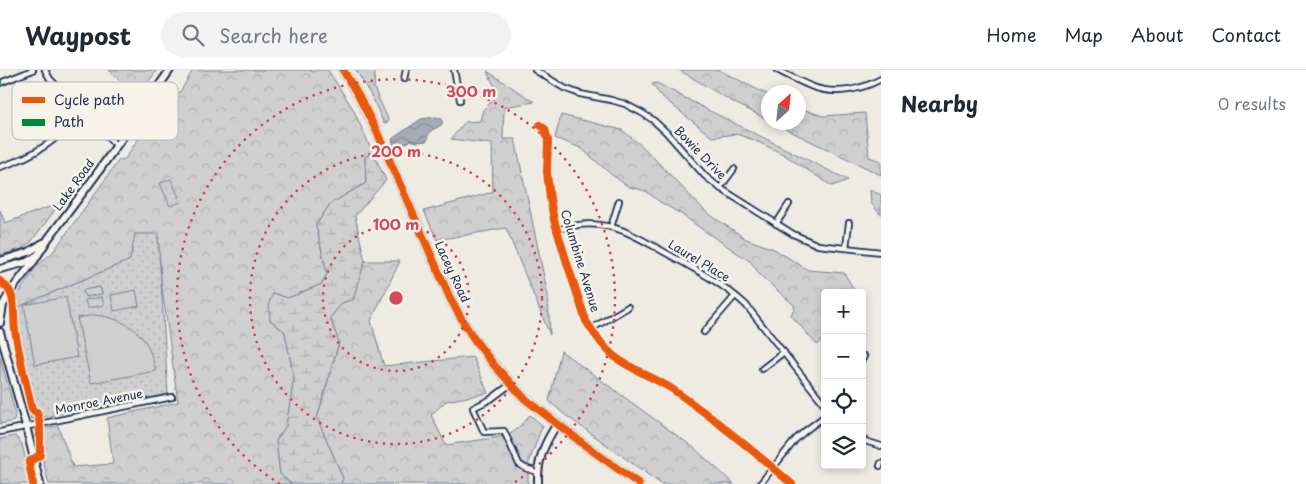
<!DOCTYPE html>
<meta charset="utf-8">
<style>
:root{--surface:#fff;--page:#f2f2f3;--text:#1f2937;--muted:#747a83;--line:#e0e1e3}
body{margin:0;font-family:"Playpen Sans",sans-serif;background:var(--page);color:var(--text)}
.controls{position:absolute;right:15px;bottom:15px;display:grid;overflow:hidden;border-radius:5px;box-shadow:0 2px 8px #0003}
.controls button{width:45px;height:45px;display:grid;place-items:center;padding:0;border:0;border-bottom:1px solid var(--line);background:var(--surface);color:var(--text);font:25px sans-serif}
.compass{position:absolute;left:761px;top:15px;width:45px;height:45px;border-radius:50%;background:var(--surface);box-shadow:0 2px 8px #0003;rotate:27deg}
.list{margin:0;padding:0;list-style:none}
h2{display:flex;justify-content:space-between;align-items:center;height:65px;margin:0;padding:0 20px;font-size:21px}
h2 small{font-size:16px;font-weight:400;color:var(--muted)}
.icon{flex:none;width:28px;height:28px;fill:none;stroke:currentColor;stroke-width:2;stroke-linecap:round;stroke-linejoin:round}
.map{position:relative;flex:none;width:881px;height:414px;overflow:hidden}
header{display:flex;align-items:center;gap:30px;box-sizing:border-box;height:70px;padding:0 25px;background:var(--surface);border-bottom:1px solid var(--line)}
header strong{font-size:24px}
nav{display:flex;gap:28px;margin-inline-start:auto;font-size:18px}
.search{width:350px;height:45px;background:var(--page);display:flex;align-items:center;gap:12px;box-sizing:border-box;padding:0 18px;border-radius:28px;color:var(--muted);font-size:19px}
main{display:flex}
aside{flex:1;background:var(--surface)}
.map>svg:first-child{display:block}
.forest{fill:url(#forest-crowns);stroke:#757f96}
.wetland{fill:url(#wetland-marsh);stroke:#757f96}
.park{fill:url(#park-dots);stroke:#757f96}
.pitch{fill:#cfcfcf;stroke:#757f96}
.water{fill:url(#water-waves);stroke:#6e7992}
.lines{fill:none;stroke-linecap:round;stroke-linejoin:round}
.street-casing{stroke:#1b2f5e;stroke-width:8}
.secondary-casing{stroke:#1b2f5e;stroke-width:10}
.primary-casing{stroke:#1b2f5e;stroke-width:11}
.street{stroke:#f7f3e8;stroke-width:4.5}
.secondary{stroke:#f7f3e8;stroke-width:6}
.primary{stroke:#f7f3e8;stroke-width:7}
.quiet{stroke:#00873e;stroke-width:6;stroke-dasharray:12 6;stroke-linecap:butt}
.cycleway-casing{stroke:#f7f3e8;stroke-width:11}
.cycleway{stroke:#e8590c;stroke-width:8}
.ring{fill:none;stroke:#d1495b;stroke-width:2.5;stroke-dasharray:2.5 5}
.labels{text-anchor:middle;stroke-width:5;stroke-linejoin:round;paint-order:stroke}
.street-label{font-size:12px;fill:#1b2f5e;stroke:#f7f3e8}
.key{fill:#f7f3e8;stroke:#b5b8bf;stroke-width:1}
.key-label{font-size:14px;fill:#1b2f5e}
.centre{fill:#d1495b;stroke:#f7f3e8;stroke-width:2.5}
.ring-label{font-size:15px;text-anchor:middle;font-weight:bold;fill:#d1495b;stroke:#f7f3e8;stroke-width:5;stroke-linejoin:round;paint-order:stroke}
</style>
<header>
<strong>Waypost</strong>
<div class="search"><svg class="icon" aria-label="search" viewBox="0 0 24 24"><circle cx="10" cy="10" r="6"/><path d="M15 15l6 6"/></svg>Search here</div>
<nav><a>Home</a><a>Map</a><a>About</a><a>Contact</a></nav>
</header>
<main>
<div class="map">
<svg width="881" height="414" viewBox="0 0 881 414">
<defs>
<pattern id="forest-crowns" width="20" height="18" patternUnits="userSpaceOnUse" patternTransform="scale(1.25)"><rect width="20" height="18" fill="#cfcfcf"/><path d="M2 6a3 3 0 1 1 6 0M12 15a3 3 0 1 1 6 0" fill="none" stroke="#b1b2b4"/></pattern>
<pattern id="wetland-marsh" width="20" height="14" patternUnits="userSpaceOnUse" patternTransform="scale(1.25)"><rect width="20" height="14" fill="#cfcfcf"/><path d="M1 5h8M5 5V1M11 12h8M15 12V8" fill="none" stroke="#b1b2b4"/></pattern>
<pattern id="park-dots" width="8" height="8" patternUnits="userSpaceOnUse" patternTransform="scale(1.25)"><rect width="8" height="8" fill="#cfcfcf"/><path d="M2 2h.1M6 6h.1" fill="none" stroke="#b1b2b4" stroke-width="1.8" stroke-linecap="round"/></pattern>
<pattern id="water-waves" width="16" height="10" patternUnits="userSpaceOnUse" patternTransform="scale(1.25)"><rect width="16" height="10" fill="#a6abb5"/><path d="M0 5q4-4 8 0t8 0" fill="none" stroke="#868c96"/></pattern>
</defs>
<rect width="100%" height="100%" fill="#eeebe2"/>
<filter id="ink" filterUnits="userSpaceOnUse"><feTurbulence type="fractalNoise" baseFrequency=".02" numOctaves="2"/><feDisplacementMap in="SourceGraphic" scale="10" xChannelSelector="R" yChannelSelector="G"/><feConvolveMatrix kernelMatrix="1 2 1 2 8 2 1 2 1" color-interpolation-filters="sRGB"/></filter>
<g filter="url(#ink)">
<!-- forest -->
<g class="forest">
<polygon points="109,0 157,0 137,27"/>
<polygon points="193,0 311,0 312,2 316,0 328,0 353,39 373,83 365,87 366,113 330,134 316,155 327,204 322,214 288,228 270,250 285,262 294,309 286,356 276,371 280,404 291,414 49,414 35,360 58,356 73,397 113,394 107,348 178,332 161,211 158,164 130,190 16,238 17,276 9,238 36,197 53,182 119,90 125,89 159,37 180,22"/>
<polygon points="356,0 375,0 374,18 389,51 384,54 373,29"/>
<polygon points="679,0 719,0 768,25 768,50 733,32"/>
<polygon points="487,1 534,32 504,37 503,69 515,69 548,226 550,265 506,158 437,170 424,141 493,122 492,74 451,69 465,52 480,51 483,40 495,28 496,19"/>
<polygon points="657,13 706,39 848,110 832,116 783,84 754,70 736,64 712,67 661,26 652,14"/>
<polygon points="799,38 823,46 865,43 869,87 881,91 881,105 773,53 798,52"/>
<polygon points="561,45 622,60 643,77 706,142 746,169 774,179 808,200 844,203 856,223 825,223 825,268 817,275 791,245 795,236 760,205 751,192 706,162 681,144 660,132 646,121 629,117 612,105 581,78 555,68"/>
<polygon points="870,120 881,125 881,145 871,133"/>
<polygon points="60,133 31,172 21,179 0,185 0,140 5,153"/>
<polygon points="365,191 400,191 371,251 384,296 473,287 488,323 446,331 431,345 446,375 506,366 515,361 530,345 543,356 540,362 528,395 528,414 341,414 343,408 317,348 339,273 330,248 342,233 353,229"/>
<polygon points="561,281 694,378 734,414 661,414 564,344 549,331"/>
<polygon points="0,286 15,342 14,351 0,354"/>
<polygon points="15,366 22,374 31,414 0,414 0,369"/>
</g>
<!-- wetland -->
<polygon class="wetland" points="373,83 386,110 355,146 365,191 353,229 342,233 330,248 339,272 317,348 343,408 341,414 291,414 280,404 276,371 286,356 294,309 285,262 270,250 269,233 273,223 288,228 322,214 327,204 316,155 330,134 366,113 365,87"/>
<!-- park -->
<g class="park">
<polygon points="171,109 181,132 170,136 160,113"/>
<polygon points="135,164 158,164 168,325 31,349 17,276 16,238 130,190"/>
</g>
<!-- pitch -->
<g class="pitch">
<polygon points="100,217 102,224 85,227 83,220"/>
<polygon points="136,220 139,236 114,241 111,225"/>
<polygon points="66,227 77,287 35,295 24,235"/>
<polygon points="102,227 104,235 87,238 85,230"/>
<path d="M95,245C116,247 140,257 149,279C152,286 154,294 156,301L91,313L77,248Z"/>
</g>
<!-- water -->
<path class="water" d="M436,47L442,49V54C433,62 430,56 427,71L417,72L411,70L407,73L394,76L392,69L421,49Z"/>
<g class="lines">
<!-- street casing -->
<g class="street-casing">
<g id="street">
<polyline points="45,0 50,9 116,75"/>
<polyline points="454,0 460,30"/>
<polyline points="535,0 564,18 580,24 611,30 625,34 642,43 653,50 666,62 705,106 720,118 793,164 818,175 881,182"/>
<path d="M777,0C789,6 800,12 813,17C835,25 861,20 881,9"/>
<polyline points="404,9 406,0"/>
<polyline points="0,13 33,0"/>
<path d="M540,55L545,59L548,70L547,102L550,129L554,150L567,193L586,251C594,264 603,277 615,287C632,300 654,307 672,319C714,348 753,381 792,414"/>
<path d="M0,97C38,85 55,70 84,43"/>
<polyline points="720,118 734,99"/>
<polyline points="776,154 789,134"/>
<polyline points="611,157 619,131"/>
<path d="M557,160C574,155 589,152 606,156C625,159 642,170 659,179C689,196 720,211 746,235L825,335"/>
<polyline points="846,178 849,153"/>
<polyline points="591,259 628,237"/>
<polyline points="704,262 735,226"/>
<polyline points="862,290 864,286"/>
<polyline points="762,299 784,282"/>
<polyline points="511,314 491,329 473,338 484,362 504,361 519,394 525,398 538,402"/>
<polyline points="0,362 172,327"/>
<polyline points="862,370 881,376"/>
<polyline points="880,396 881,393"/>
<polyline points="760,414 796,369 805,361 825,346"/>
</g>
</g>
<!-- secondary casing -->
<g class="secondary-casing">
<g id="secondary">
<polyline points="0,191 29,182 43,173"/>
<polyline points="0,199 27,192 36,186"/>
<polyline points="0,253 3,235 10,222 34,191 48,169 93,109 170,0"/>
<polyline points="0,262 26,356 40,414"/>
<path d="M538,414C537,390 544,374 557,354"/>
</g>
</g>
<!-- primary casing -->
<g class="primary-casing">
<polyline id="primary" points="343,0 359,27 377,62 450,228 465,255 474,269 494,295 524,328 586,376 639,414"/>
</g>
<!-- street -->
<use href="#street" class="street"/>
<!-- secondary -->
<use href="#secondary" class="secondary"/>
<!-- primary -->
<use href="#primary" class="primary"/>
<!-- quiet -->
<polyline class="quiet" points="0,13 2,13"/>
<!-- cycleway casing -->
<g class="cycleway-casing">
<g id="cycleway">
<polyline points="343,0 359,27 377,62 450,228 465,255 474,269 494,295 524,328 586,376 639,414"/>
<path d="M540,55L545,59L548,70L547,102L550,129L554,150L567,193L586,251C594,264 603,277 615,287C632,300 654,307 672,319C714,348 753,381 792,414"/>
<path d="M0,211C3,215 8,217 10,222C16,233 13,247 15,260C19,286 26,313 32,339L34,342H37L39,350L40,357V385L30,391L29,393L33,414"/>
</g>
</g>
<!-- cycleway -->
<use href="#cycleway" class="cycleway"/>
</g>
</g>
<!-- distance rings -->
<g class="ring">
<circle cx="396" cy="228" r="73"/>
<circle cx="396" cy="228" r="146"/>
<path d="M280 414A219 219 0 1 1 512 414"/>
</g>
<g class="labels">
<!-- street labels -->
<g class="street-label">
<text transform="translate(700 83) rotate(46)" y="4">Bowie Drive</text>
<text transform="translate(74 115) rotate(-54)" y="4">Lake Road</text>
<text transform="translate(580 191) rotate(73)" y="4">Columbine Avenue</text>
<text transform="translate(699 191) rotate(31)" y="4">Laurel Place</text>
<text transform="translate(452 202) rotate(65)" y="4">Lacey Road</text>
<text transform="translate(99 332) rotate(-11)" y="4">Monroe Avenue</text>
</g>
</g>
<!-- legend -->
<rect x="12" y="12" width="166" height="58" rx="8" class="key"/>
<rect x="22" y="27" width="23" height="6" fill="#e8590c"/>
<rect x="22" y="49" width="23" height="7" fill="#00873e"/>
<g class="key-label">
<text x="54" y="35">Cycle path</text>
<text x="54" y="57">Path</text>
</g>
<circle cx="396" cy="228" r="8" class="centre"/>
<g class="ring-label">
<text x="471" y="27">300 m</text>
<text x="396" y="87">200 m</text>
<text x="396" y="160">100 m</text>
</g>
</svg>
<div class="controls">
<button>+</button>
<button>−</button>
<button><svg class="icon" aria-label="locate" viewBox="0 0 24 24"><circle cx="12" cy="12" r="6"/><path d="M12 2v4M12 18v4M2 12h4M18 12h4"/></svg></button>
<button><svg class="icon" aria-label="layers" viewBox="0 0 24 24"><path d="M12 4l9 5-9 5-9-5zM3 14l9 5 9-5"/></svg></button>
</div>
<svg class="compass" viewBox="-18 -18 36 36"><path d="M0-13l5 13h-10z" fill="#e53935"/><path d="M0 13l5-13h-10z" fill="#747a83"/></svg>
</div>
<aside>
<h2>Nearby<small>0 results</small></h2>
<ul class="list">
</ul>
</aside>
</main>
